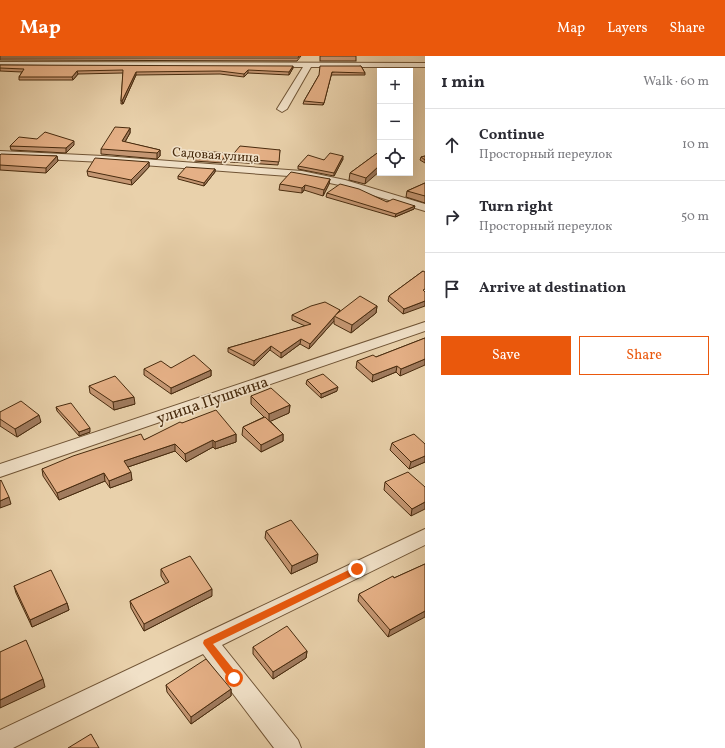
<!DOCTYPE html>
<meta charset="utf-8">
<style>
:root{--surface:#fff;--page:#f2f2f3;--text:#2b2b33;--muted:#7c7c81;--line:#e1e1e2;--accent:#ea580c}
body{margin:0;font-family:Vollkorn,serif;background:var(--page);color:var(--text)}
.controls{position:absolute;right:12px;top:12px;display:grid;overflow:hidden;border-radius:0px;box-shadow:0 4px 16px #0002}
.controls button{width:36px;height:36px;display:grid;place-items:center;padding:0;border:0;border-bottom:1px solid var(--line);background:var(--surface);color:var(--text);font:20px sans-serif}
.stop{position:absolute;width:12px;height:12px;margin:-9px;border:3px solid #ea580c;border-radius:50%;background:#fff}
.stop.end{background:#ea580c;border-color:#fff;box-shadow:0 1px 4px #0008}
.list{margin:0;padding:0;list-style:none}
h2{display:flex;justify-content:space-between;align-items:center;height:52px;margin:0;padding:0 16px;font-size:17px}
h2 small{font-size:13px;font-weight:400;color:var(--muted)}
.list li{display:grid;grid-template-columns:26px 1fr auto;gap:12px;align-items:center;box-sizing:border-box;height:72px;padding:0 16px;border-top:1px solid var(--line)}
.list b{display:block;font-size:15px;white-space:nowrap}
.list p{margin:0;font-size:13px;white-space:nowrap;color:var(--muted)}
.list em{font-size:13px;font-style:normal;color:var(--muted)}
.actions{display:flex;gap:8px;padding:12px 16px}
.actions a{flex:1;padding:9px 0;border:1px solid var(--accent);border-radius:0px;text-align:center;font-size:14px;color:var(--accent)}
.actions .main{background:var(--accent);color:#fff}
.icon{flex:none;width:22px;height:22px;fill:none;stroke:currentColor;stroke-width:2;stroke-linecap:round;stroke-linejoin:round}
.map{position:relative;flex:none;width:425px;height:692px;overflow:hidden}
header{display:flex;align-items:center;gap:24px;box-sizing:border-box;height:56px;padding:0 20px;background:var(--accent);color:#fff}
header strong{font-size:19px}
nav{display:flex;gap:22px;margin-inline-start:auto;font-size:14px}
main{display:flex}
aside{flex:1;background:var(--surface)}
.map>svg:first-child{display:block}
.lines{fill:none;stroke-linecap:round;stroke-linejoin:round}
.minor-casing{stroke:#705435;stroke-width:2}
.minor{fill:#f1e1c8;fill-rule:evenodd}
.wall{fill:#c59773;stroke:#482b0e}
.shaded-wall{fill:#a07b5e;stroke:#482b0e}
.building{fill:#e5b086;stroke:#482b0e}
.route{fill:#ea580c}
.labels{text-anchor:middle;stroke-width:3.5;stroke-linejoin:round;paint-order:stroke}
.far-street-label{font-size:13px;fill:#482b0e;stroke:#f1e1c8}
.street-label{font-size:16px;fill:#482b0e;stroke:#f1e1c8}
</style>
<header>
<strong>Map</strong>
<nav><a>Map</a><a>Layers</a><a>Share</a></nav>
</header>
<main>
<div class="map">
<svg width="425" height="692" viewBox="0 0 425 692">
<rect width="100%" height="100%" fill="#e9d1ab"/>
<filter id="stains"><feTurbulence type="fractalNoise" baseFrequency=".005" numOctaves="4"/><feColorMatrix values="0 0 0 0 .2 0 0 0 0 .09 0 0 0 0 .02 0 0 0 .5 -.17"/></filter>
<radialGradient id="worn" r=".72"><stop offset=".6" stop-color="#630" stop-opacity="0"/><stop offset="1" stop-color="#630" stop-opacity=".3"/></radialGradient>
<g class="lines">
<!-- minor casing -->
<g class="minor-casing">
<g id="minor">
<polygon points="0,6 425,7 425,11 311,11 287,53 282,56 277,53 303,11 0,10"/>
<polygon points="0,95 103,100 302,115 345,124 425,148 425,155 339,129 302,121 103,106 0,101"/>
<polygon points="425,266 425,275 0,421 0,408"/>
<polygon points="425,473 425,489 222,589 298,684 301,692 274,692 203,598 13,692 0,692 0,674"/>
</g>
</g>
<!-- minor -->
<use href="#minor" class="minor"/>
</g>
<!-- wall -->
<g class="wall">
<polygon points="0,0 301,0 297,5 0,4"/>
<rect x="320" y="0" width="36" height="5"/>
<polygon points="0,9 293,12 289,19 248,17 244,21 220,18 136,19 123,48 121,48 121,45 123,17 78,18 73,24 19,24 19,21 22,16 0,15"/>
<polygon points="361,10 365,17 365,19 331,19 323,49 303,48 304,45 319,19"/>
<polygon points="130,72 130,77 125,86 160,94 160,100 157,103 101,98 101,93"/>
<polygon points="74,89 66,97 11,94 10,90"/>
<polygon points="280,94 278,109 230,106 230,102"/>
<polygon points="380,95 365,128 349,124 350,117"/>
<polygon points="0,99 57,100 58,105 46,117 0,114"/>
<polygon points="228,100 222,107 194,105 194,102"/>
<polygon points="425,100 425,107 420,104 421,101"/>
<polygon points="343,103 334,120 298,113 298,110 324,104"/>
<polygon points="149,106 149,111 132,129 88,120 87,115"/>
<polygon points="215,113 215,116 204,130 178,123 178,120"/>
<polygon points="330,123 329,128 323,140 304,134 302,137 279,134 280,128"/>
<polygon points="425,127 425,147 406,141 407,135"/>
<polygon points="327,137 387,146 414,153 395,161 326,141"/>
<polygon points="423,215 403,258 388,245 389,240"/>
<polygon points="377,250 376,257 351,277 334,268 334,265 309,293 300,288 281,302 270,294 254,310 228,296 228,292 305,270 292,264 292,259 340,254 339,256"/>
<polygon points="425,282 400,320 396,316 372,326 356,312 357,305 376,301"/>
<polygon points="171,312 211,314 211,320 171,338 144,319 144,313"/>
<polygon points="307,324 337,335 321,342 306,328"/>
<polygon points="89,330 135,348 114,354 90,337"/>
<polygon points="251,340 290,349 289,357 270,365 283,378 283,385 261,396 242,379 243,371 264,361 251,348"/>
<polygon points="56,351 90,376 79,380 57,355"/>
<polygon points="0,356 41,366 17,381 0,370"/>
<polygon points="182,367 236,378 236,386 215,393 213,391 186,406 175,395 128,411 132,424 110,432 105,425 59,444 43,420 42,413 144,384"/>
<polygon points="392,387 425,388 425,406 409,413 390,394"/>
<polygon points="385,426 425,431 411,460 384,434"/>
<polygon points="266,475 317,506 291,518 265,482"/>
<polygon points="425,508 388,581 358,545 359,538 394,522"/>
<polygon points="161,513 212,540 144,575 131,552 130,545 166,528 161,520"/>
<polygon points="14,530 67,547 69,554 32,571 16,537"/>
<polygon points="253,591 307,595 306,602 273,623 253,598"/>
<polygon points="166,629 231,633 231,640 191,668 167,636"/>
</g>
<!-- shaded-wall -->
<g class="shaded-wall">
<polygon points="293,10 293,12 289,19 289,16"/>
<polygon points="248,14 248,17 244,21 244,18"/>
<polygon points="77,15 78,18 73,24 72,21"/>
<polygon points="136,16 136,19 123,48 122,45"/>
<polygon points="332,16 331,19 323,49 324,47"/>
<polygon points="130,72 130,77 122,91 122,85"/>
<polygon points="74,85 74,89 66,97 66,92"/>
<polygon points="160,94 160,100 157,103 157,97"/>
<polygon points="228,97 228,100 222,107 222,104"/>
<polygon points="57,100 58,105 46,117 46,112"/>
<polygon points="343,100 343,103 334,120 334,117"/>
<polygon points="149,106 149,111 132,129 131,124"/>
<polygon points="380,109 380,115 365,128 366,122"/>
<polygon points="215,113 215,116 204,130 204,127"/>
<polygon points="330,123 329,128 323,140 324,134"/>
<polygon points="305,129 304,134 302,137 302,132"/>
<polygon points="415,150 414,153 395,161 396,158"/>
<polygon points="425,245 425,250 403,258 404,253"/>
<polygon points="377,250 376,257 351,277 352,269"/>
<polygon points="340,254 339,259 334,260 334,265 309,293 310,288"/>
<polygon points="301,283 300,288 281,302 281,297"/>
<polygon points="271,290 270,294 254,310 254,305"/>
<polygon points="425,303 425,309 400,320 401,313"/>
<polygon points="397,310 396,316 372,326 373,319"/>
<polygon points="211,314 211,320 171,338 171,332"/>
<polygon points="338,331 337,335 321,342 321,338"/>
<polygon points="134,341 135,348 114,354 113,346"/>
<polygon points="290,349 289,357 269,366 269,358"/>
<polygon points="39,359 41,366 17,381 15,373"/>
<polygon points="90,372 90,376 79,380 79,376"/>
<polygon points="236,378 236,386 215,393 215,386"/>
<polygon points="283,378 283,385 261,396 261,389"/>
<polygon points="213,384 213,391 186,406 185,398"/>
<polygon points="175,388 175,395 125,412 124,405"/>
<polygon points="425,400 425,406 409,413 411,406"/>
<polygon points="131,416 132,424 110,432 109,425"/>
<polygon points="104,417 105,425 59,444 57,437"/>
<polygon points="9,441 11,448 0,452 0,445"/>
<polygon points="425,446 425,453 411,460 412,453"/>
<polygon points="318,498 317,506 291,518 292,510"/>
<polygon points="212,533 212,540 144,575 144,568"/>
<polygon points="67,547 69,554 32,571 30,564"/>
<polygon points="425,555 425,561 388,581 390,574"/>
<polygon points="307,595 306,602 273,623 273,616"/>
<polygon points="43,623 45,631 0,652 0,644"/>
<polygon points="231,633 231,640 191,668 191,661"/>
</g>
<!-- building -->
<g class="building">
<polygon points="0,0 299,0 298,2 0,2"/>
<polygon points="0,9 293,10 289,16 248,14 244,18 220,15 136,16 122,45 121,45 123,14 77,15 72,21 19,21 24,13 0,12"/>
<polygon points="320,10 361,10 365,17 332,16 324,47 304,45 319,19"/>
<polygon points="115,71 130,72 122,85 160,94 157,97 101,93"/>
<polygon points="45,76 74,85 66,92 10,90 19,81 37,83"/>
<polygon points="240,90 280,94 279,106 230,102"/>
<polygon points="201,95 228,97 222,104 194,102"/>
<polygon points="380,95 380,109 366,122 350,117"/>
<polygon points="330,97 343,100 334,117 298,110 308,99 324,104"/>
<polygon points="1,98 57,100 46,112 0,109 0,99"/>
<polygon points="425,100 425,104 421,101"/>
<polygon points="95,102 149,106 131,124 87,115"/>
<polygon points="186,111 215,113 204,127 178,120"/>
<polygon points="291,116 330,123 324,134 305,129 302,132 280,128"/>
<polygon points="425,127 425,140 407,135"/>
<polygon points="340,128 359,133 387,146 393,143 415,150 396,158 327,137"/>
<polygon points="423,215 425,216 425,233 423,234 425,236 425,245 404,253 389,240"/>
<polygon points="360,240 377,250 352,269 334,260"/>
<polygon points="325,246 340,254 310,288 301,283 281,297 271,290 254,305 228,292 311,268 292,259 311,250"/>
<polygon points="425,282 425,303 401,313 397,310 373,319 357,305 373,299 376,301"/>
<polygon points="194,299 211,314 171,332 144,313 161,305 171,312"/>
<polygon points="323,318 338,331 321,338 307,324"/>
<polygon points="115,320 134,341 113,346 89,330"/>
<polygon points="271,332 290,349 269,358 251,340"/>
<polygon points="21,345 39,359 15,373 0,363 0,356"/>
<polygon points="71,347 90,372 79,376 56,351"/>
<polygon points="216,354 236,378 215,386 213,384 185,398 175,388 124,405 131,416 109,425 104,417 57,437 42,413 73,400 141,378 144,384 180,366 182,367"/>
<polygon points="265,361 283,378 261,389 243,371"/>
<polygon points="414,378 425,388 425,400 411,406 392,387"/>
<polygon points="408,416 425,431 425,446 412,453 385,426"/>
<polygon points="1,424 9,441 0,445 0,425"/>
<polygon points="291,464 318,498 292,510 266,475"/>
<polygon points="190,500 212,533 144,568 130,545 169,526 161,513"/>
<polygon points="425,508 425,555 390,574 359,538 393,520 394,522"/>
<polygon points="51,514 67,547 30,564 14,530"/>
<polygon points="287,570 307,595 273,616 253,591"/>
<polygon points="26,584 43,623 0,644 0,596"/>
<polygon points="206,603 231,633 191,661 166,629"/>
<polygon points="91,678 99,692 68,692"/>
</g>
<!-- route -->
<polygon class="route" points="357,510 361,513 360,516 213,588 238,619 239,622 238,625 234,626 231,625 204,589 203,587 204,584"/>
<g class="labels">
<!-- far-street labels -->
<g class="far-street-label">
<text transform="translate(216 98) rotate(4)" y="5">Садовая улица</text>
</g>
<!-- street labels -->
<g class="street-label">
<text transform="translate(212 343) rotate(-19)" y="6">улица Пушкина</text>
</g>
</g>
<rect width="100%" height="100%" filter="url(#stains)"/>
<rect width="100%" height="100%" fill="url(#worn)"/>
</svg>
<div class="controls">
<button>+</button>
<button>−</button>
<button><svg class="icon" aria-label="locate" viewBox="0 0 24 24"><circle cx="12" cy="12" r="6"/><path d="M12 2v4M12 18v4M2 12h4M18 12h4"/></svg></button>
</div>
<div class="stop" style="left:234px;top:622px"></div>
<div class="stop end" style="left:357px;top:513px"></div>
</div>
<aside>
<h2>1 min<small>Walk · 60 m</small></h2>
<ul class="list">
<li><svg class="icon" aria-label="ahead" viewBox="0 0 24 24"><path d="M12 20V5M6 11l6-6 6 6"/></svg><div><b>Continue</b><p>Просторный переулок</p></div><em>10 m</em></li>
<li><svg class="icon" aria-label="right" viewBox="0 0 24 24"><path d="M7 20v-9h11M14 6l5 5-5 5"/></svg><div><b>Turn right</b><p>Просторный переулок</p></div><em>50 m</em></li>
<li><svg class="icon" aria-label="arrive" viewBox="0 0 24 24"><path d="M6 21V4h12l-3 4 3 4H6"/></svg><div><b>Arrive at destination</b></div></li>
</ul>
<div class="actions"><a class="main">Save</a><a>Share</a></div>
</aside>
</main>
